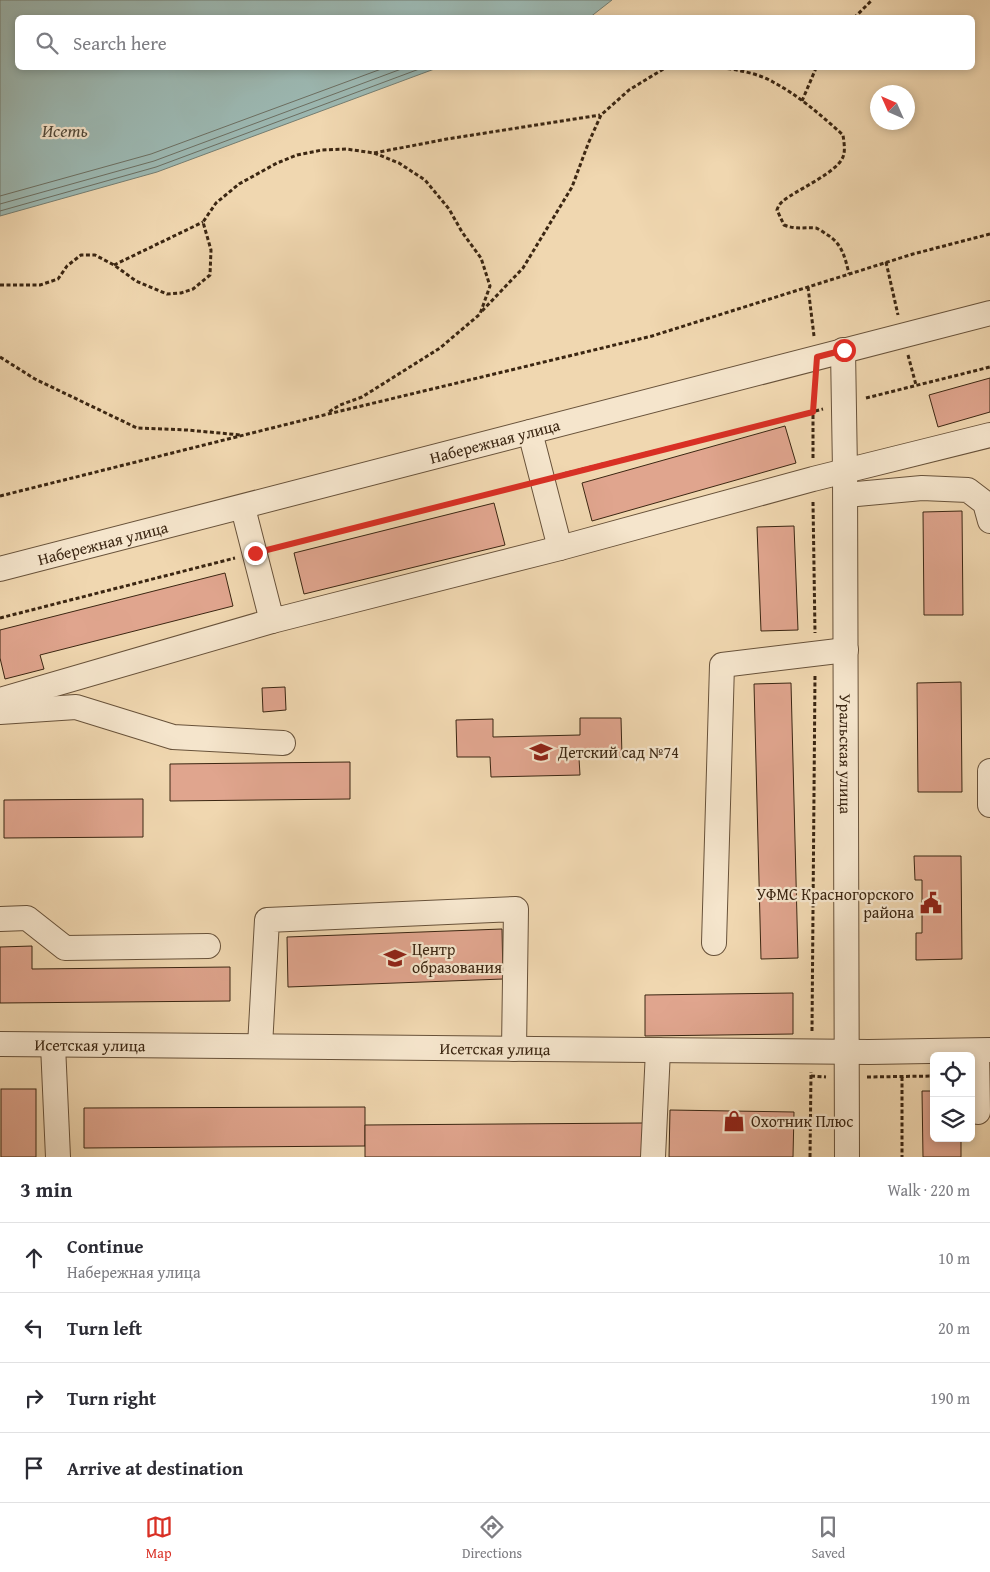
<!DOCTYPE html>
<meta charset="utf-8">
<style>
:root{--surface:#fff;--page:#f7f7f7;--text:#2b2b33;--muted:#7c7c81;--line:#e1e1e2;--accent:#d93025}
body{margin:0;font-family:"Gentium Book Plus",serif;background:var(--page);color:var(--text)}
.controls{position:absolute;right:15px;bottom:15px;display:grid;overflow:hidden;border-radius:8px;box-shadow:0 2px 8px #0003}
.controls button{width:45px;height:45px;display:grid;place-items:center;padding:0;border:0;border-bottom:1px solid var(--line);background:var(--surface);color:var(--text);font:25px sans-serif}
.compass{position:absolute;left:870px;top:85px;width:45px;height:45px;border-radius:50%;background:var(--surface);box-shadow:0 2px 8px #0003;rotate:315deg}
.stop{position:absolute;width:15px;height:15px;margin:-11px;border:4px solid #d93025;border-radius:50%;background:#fff}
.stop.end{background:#d93025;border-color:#fff;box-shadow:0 1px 5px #0008}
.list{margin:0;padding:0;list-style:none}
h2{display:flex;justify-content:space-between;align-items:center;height:65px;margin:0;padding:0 20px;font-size:21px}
h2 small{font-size:16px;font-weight:400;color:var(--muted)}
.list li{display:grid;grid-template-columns:32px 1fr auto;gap:15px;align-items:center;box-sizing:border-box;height:70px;padding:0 20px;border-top:1px solid var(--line)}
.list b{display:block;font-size:19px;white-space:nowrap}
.list p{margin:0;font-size:16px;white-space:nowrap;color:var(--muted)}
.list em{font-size:16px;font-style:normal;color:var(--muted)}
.icon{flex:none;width:28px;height:28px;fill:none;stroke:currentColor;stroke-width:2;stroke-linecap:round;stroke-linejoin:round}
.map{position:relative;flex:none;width:990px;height:1157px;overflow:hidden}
.search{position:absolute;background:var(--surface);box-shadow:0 2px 8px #0003;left:15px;right:15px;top:15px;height:55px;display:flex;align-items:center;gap:12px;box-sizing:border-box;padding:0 18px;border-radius:8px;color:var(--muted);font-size:19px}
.sheet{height:345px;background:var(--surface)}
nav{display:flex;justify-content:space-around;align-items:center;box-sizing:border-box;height:70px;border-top:1px solid var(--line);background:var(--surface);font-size:14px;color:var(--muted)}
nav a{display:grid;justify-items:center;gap:2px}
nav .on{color:var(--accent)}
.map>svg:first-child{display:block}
.water{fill:#9cb8b2;stroke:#757e72}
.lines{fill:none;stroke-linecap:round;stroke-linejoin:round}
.shore{stroke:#6c6f62;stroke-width:1}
.building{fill:#e0a58e;stroke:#3b2612}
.minor-casing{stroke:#68523a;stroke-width:26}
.path{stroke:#3b2612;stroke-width:3;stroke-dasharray:4 2.5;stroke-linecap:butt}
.minor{stroke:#f5e5cc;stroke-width:24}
.route{stroke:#d93025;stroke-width:6}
.labels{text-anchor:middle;stroke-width:4.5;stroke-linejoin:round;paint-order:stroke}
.street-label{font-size:16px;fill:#3b2612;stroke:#f5e5cc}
.poi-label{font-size:16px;fill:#3b2612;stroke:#f5e5cc;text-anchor:start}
.water-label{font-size:18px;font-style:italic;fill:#534a3a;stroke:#f5e5cc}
</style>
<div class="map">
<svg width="990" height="1157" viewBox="0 0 990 1157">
<rect width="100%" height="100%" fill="#f0d7b0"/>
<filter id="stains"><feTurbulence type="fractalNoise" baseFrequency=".004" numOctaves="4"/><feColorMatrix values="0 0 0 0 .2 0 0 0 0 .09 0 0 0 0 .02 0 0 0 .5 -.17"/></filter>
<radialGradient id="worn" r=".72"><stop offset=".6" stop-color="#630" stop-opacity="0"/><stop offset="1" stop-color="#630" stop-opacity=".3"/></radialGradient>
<!-- water -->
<polygon class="water" points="0,0 612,0 589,18 18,18 18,68 437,68 157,172 0,216"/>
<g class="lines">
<!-- shore -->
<g class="shore">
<polyline points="0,196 151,154 384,68"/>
<polyline points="0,204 154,161 404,68"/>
<polyline points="0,211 156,167 422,68"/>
</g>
</g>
<!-- building -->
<g class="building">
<polygon points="990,378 990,412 938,427 929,395"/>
<polygon points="785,426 796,463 592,521 582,483"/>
<polygon points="494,503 505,545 304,594 294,553"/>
<polygon points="962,511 963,615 924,615 923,512"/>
<polygon points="794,526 798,630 761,631 757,527"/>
<polygon points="225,573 233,606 40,655 44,669 5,679 0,658 0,630"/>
<polygon points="961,682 962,792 918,792 917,683"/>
<polygon points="791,683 798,958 761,959 754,684"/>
<polygon points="285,687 286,710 263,712 262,688"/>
<polygon points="580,718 621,718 622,757 579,758 580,775 491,777 490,757 457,757 456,720 493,719 493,737 580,735"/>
<polygon points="350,762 350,799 170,801 170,764"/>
<polygon points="143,799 143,837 4,838 4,800"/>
<polygon points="914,856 961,856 962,959 916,960 916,933 922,933 922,880 915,880"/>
<polygon points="502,929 503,979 288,987 287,937"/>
<polygon points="32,946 32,969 230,967 230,1001 0,1003 0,947"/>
<polygon points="793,993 793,1034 645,1036 645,995"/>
<rect x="1" y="1089" width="35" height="68"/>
<polygon points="922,1091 934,1091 934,1138 961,1138 961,1157 923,1157"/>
<polygon points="365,1107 365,1146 84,1148 84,1108"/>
<polygon points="670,1110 794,1112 793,1157 669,1157"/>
<polygon points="643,1123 643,1157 365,1157 365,1125"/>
</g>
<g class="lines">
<!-- minor casing -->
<g class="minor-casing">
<g id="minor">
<path id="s1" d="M843,350L845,471L847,1157"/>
<polyline points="530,432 560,548"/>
<polyline points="846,495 922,488 968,490 985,503 990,521"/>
<polyline points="243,508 272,621 560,548 813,479 990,435"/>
<path id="s2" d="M0,569C330,486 659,396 990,313"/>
<polyline points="0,700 272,621"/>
<polyline points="0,712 76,707 173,737 283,743"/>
<polyline points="990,805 990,771"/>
<polyline points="0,919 27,918 65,948 208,946"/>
<polyline points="714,943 722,665 846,650"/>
<path id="s3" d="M0,1044L869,1052L990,1050"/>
<polyline points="53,1045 58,1157"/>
<polyline points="260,1046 267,920 516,909 514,1049"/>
<polyline points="977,1051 978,1112"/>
<polyline points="653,1157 658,1050"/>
</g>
</g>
<!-- path -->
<g class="path">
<polyline points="854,18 872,0"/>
<path d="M721,68C736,69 760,74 773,82C798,95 822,116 843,135C844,143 846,152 842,159C835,172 804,187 790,196C784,200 779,203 777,210L784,225C797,230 804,227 816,228C819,229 823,232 826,234C842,243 845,257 849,274"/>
<polyline points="802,101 816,68"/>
<polyline points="374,153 447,139 600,115"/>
<polyline points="886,262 898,315"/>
<polyline points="114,265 203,222"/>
<polyline points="0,285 40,285 58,279 67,266 81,255 95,255 114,265 136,281 167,294 181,293 193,289 210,275 211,250 203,222 216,203 239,184 277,163 297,155 322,150 346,149 374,153 399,163 425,180 449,209 462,232 481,258 490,286 480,314 440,348 362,397 340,405 327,413"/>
<polyline points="808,287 814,336"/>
<polyline points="482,311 523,268 572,187 588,144 601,115 629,90 665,68"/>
<polyline points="908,355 916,385"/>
<polyline points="0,357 35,379 137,428 187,430 241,435"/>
<polyline points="866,398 990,367"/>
<polyline points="813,458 813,412 815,380"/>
<polyline points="563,474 823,409"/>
<polyline points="0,496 324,415 652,336 913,254 990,234"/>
<polyline points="813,502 815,633"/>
<polyline points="274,548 523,485"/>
<polyline points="0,618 235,558"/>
<polyline points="812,1031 815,674"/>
<polyline points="811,1076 826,1077"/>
<polyline points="867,1077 934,1076"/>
<polyline points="902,1077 902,1157"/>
<polyline points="810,1157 811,1072"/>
</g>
<!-- minor -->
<use href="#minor" class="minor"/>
</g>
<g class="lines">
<!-- route -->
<polyline class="route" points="255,553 813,412 817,357 844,350"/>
</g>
<!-- icons -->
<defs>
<g id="school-bare" transform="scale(1.725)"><path d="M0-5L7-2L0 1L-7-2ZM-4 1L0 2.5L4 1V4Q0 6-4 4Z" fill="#8f2418" stroke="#f5e5cc" stroke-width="2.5" paint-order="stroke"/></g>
<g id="civic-bare" transform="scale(1.725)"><path d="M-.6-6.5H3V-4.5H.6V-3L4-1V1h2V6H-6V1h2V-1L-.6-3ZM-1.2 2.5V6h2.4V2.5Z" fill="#8f2418" stroke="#f5e5cc" stroke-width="2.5" paint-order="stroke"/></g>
<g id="university-bare" transform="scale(1.725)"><path d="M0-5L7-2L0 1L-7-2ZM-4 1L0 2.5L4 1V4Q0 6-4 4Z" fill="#8f2418" stroke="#f5e5cc" stroke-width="2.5" paint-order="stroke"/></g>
<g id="shop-bare" transform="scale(1.725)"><path d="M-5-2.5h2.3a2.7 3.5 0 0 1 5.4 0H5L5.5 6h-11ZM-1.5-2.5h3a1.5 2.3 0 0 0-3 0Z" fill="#8f2418" stroke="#f5e5cc" stroke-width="2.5" paint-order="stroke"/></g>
</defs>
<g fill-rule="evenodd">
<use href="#school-bare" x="541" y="752"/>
<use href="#civic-bare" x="931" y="903"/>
<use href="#university-bare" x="395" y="958"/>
<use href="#shop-bare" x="734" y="1121"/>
</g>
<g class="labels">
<!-- street labels -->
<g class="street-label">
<text dy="6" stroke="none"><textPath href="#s2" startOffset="511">Набережная улица</textPath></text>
<text dy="6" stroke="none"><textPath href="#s2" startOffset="106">Набережная улица</textPath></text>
<text dy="6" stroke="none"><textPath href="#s1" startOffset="404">Уральская улица</textPath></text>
<text dy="6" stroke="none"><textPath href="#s3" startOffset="90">Исетская улица</textPath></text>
<text dy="6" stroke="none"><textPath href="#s3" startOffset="495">Исетская улица</textPath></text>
</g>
<!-- poi labels -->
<g class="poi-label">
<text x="558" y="758">Детский сад №74</text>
<text x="914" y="900" text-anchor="end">УФМС Красногорского<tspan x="914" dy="18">района</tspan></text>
<text x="412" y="955">Центр<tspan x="412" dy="18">образования</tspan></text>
<text x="751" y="1127">Охотник Плюс</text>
</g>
<!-- water labels -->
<g class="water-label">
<text x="65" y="137">Исеть</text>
</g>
</g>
<rect width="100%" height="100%" filter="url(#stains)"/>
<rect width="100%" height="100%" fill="url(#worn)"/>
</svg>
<div class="controls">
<button><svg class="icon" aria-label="locate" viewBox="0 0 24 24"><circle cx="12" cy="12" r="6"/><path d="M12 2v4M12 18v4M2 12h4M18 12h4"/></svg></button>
<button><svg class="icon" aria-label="layers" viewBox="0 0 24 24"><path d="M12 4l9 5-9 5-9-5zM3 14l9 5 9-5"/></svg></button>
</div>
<svg class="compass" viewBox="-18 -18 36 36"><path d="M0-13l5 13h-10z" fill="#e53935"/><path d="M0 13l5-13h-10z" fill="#7c7c81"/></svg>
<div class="stop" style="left:844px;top:350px"></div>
<div class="stop end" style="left:255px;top:553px"></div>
<div class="search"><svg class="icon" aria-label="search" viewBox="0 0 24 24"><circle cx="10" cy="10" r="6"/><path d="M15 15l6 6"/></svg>Search here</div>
</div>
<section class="sheet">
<h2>3 min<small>Walk · 220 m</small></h2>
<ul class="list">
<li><svg class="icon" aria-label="ahead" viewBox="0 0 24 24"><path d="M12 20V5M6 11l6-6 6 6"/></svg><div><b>Continue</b><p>Набережная улица</p></div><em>10 m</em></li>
<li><svg class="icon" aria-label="left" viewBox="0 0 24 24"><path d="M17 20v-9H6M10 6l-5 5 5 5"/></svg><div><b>Turn left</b></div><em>20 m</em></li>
<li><svg class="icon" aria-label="right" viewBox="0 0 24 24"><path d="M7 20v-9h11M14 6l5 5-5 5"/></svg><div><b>Turn right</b></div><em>190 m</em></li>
<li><svg class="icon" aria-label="arrive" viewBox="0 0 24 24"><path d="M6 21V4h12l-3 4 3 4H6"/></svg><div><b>Arrive at destination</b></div></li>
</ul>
</section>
<nav>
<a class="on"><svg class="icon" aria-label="map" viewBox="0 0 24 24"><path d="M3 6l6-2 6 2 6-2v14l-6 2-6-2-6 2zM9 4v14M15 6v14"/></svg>Map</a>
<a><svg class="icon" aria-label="directions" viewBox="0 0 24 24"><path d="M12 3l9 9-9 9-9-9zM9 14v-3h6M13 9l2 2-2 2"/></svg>Directions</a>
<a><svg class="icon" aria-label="saved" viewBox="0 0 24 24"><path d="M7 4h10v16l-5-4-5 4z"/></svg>Saved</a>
</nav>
